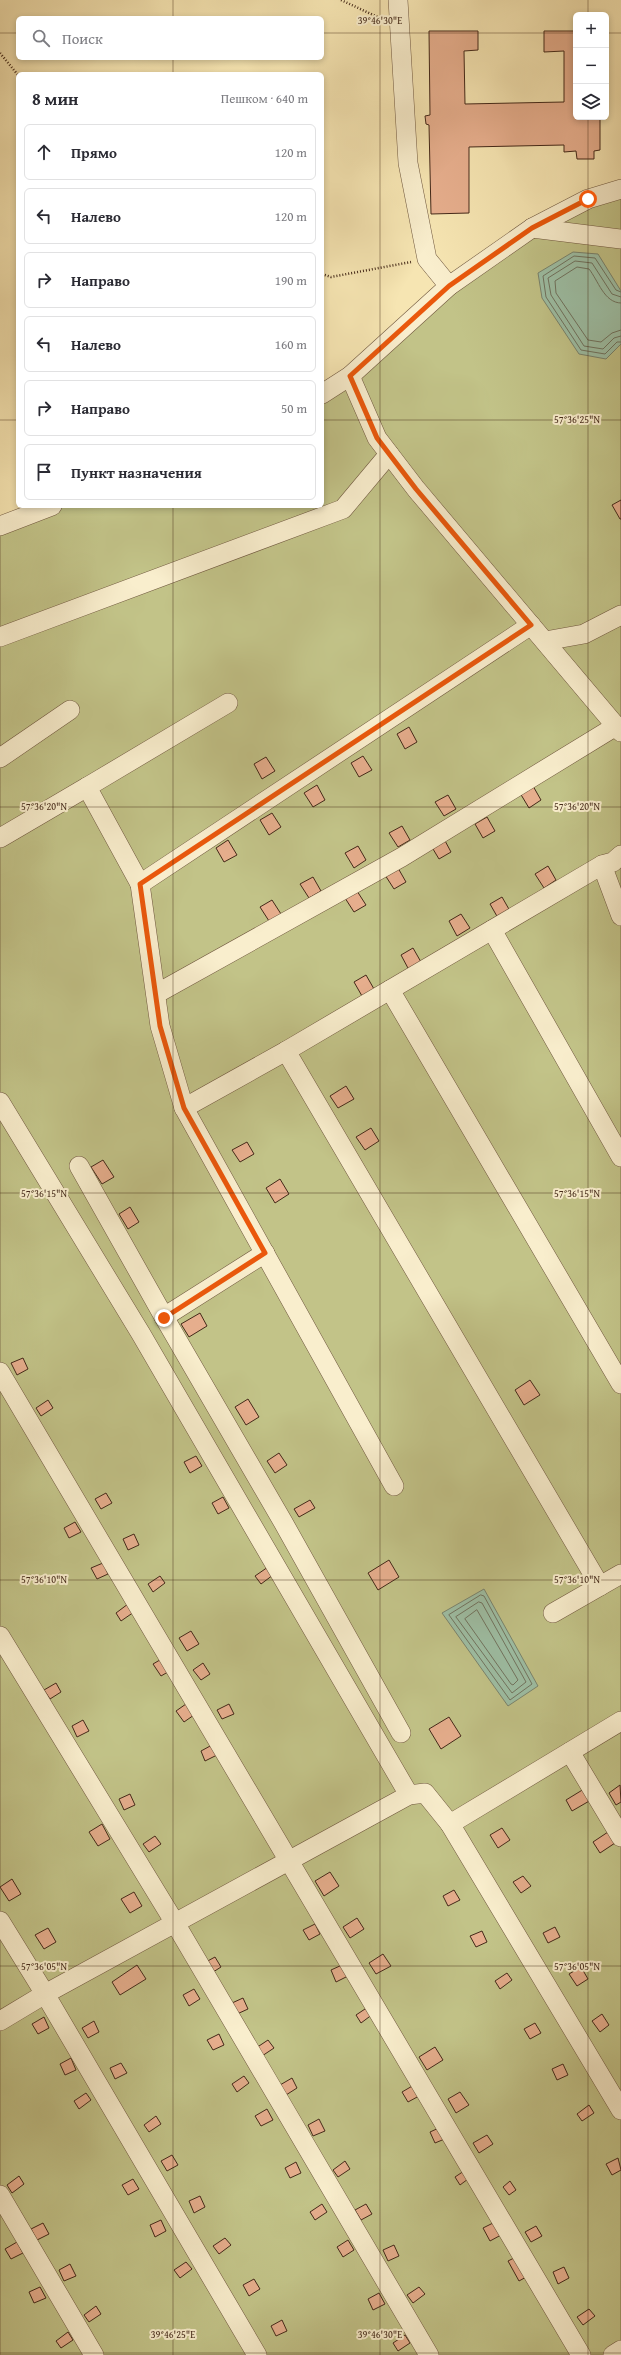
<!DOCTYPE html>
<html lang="ru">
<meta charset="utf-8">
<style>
:root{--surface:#fff;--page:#f7f7f7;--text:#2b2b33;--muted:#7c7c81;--line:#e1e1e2}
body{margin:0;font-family:"Gentium Book Plus",serif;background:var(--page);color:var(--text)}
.controls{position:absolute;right:12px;top:12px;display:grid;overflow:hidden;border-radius:6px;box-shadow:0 2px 6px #0003}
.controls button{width:36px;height:36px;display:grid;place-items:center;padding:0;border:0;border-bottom:1px solid var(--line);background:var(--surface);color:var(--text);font:20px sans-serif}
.stop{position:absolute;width:12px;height:12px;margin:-9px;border:3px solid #ea580c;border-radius:50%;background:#fff}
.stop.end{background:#ea580c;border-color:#fff;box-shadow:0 1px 4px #0008}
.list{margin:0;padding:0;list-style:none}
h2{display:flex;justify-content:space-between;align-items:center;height:52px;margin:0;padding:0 16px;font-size:17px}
h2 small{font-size:13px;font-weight:400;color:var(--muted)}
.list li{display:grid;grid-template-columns:26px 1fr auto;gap:12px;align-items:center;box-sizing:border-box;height:56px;margin:0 8px 8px;padding:0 8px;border:1px solid var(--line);border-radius:6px}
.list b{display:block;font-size:15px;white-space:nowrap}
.list em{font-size:13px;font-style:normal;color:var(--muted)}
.icon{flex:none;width:22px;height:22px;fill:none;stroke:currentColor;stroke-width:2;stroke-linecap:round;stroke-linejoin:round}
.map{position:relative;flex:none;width:621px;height:2355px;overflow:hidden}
.search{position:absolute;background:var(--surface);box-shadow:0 2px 6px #0003;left:16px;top:16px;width:308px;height:44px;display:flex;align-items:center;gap:10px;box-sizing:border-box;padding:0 14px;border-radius:6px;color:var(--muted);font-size:15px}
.panel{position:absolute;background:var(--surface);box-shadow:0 2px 6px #0003;left:16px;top:72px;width:308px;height:436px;border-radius:6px}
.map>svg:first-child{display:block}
.green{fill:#c2c388;stroke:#837650}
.water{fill:#9ec0a6;stroke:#7a846e}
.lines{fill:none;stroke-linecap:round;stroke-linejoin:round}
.shore{stroke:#717460;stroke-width:1}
.building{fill:#e6ae8d;stroke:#442919}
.minor-casing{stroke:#70583f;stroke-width:20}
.path{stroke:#442919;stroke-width:2.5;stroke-dasharray:1 2;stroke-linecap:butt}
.minor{stroke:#f9eecd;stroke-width:19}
.route{stroke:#ea580c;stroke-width:5}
.ticks{fill:none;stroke:#442919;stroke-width:1;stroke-opacity:0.45}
.ticks-label{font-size:10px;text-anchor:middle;fill:#442919;stroke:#f9eecd;stroke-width:4;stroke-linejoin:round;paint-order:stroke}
</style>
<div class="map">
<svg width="621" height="2355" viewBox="0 0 621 2355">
<rect width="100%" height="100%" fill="#f6e5b2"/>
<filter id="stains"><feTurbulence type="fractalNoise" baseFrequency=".005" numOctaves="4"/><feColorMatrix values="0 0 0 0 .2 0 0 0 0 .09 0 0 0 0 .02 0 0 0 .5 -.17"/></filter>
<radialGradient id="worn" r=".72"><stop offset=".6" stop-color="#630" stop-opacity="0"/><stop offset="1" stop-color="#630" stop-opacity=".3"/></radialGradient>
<!-- green -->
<polygon class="green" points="621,189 621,2355 0,2355 0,526 52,506 322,506 322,394 532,228"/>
<!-- water -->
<g class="water">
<polygon points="573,252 598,254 621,291 621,344 606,359 579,354 542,298 538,273"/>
<polygon points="484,1589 538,1686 508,1706 442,1613"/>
</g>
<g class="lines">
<!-- shore -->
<g class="shore">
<polyline points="621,292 616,290 595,258 574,256 543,276 546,297 581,350 605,354 617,342 621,342"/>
<polyline points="621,297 612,294 592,263 575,261 548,278 551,295 584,346 603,349 614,338 621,336"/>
<path d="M621,303C604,303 598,280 589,269L577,267L555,281L556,293L588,340L601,342L612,333L621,330"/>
<polygon points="481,1595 484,1596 532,1684 510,1700 449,1615"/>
<polygon points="479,1602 482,1603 526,1682 512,1693 456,1617"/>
<polygon points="477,1610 518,1680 513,1685 511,1684 465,1619"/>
</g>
</g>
<!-- building -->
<g class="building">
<polygon points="429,31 478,31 478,50 464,51 465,104 564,102 564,51 544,52 544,31 576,31 576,117 600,117 600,150 594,151 594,159 577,159 576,151 564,152 564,145 469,147 469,213 431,214 429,125 426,124 425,116 430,115"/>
<polygon points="621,500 621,519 620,519 612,505"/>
<polygon points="409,727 417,742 405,749 397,734"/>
<polygon points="363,756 372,770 359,777 351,763"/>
<polygon points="266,757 275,771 262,779 254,764"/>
<polygon points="317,785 325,800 313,807 304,793"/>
<polygon points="533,786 541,800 529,808 520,793"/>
<polygon points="448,795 456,809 444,816 435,802"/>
<polygon points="272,813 281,827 269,835 260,820"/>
<polygon points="487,817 495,831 483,838 475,824"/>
<polygon points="402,826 410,840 398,847 389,833"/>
<polygon points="443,837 451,852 439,859 430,844"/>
<polygon points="228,840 237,855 224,862 216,848"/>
<polygon points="358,846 366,860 354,868 345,853"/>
<polygon points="548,866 556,880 544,888 535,874"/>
<polygon points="398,868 406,882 394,889 385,875"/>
<polygon points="313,877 321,891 309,898 300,884"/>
<polygon points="357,891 366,905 354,912 345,898"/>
<polygon points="502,897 510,911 498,918 490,904"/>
<polygon points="272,900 281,914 269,921 260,907"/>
<polygon points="461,914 470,928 457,936 449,921"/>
<polygon points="413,948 421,962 409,970 401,955"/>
<polygon points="366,975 374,989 362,996 354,982"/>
<polygon points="346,1086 354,1099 338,1108 330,1096"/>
<polygon points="371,1128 379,1141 365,1150 356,1137"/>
<polygon points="247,1142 254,1154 240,1162 232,1150"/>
<polygon points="103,1160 114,1177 102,1184 91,1167"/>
<polygon points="280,1179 289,1194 275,1203 266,1188"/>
<polygon points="130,1207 139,1222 128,1229 119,1214"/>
<polygon points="200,1313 207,1326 189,1337 181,1324"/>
<polygon points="23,1358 28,1369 17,1375 11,1363"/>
<polygon points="530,1380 540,1395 524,1405 515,1390"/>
<polygon points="248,1399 259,1417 246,1425 235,1407"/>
<polygon points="48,1400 53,1408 41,1416 36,1408"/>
<polygon points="279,1453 287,1465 275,1473 267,1461"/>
<polygon points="196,1456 202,1466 190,1473 184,1462"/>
<polygon points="106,1493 112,1503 101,1509 95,1499"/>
<polygon points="223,1497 229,1508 218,1514 212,1503"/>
<polygon points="310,1500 315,1508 299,1517 294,1509"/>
<polygon points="75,1522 81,1532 69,1538 64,1528"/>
<polygon points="134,1534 139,1545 128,1550 123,1539"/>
<polygon points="389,1560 399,1577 378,1590 368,1573"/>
<polygon points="103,1563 108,1574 97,1579 91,1568"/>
<polygon points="268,1567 273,1575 261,1584 255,1576"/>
<polygon points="160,1576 165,1583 153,1592 148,1584"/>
<polygon points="128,1604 134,1612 121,1621 116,1613"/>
<polygon points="191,1631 199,1644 187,1651 179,1638"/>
<polygon points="165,1657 173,1669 161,1676 153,1664"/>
<polygon points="203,1663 210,1674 201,1680 193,1670"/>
<polygon points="56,1683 61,1692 50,1699 44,1690"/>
<polygon points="186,1704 194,1715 184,1722 176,1711"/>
<polygon points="229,1704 234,1714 222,1719 217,1710"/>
<polygon points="449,1717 461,1736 441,1749 429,1729"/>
<polygon points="83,1720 89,1731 77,1737 72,1726"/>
<polygon points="212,1745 217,1755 205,1761 201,1751"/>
<polygon points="620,1785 621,1802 616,1805 609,1793"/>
<polygon points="584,1789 591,1800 572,1811 566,1800"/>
<polygon points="130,1794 135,1805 124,1810 119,1799"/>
<polygon points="102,1824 110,1839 98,1846 89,1832"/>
<polygon points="502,1828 510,1840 498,1848 490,1835"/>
<polygon points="608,1832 615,1843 600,1853 593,1842"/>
<polygon points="155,1836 161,1844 149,1852 143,1844"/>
<polygon points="330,1872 339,1886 324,1896 315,1881"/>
<polygon points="523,1876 531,1886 521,1893 513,1882"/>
<polygon points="12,1879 21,1894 9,1901 0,1887"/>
<polygon points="454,1890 460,1900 448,1906 443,1896"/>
<polygon points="134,1892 142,1906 130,1913 121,1899"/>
<polygon points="357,1918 364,1929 350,1938 343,1927"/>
<polygon points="315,1924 320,1934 309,1940 303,1930"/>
<polygon points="555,1927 560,1937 548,1943 543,1933"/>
<polygon points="48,1928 56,1942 44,1949 35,1935"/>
<polygon points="482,1931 487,1942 476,1947 470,1936"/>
<polygon points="383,1954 391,1966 376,1974 369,1963"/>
<polygon points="215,1957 221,1967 210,1974 204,1963"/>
<polygon points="137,1965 146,1979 120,1995 112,1982"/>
<polygon points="342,1965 348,1976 336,1982 331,1970"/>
<polygon points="581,1967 588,1979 577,1986 569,1974"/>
<polygon points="507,1973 512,1980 500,1989 495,1981"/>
<polygon points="194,1989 200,1999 189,2006 183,1995"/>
<polygon points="243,1998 248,2009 237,2014 232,2003"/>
<polygon points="368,2007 373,2014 361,2023 356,2015"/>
<polygon points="602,2014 609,2025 600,2032 592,2021"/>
<polygon points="44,2017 49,2028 38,2034 32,2024"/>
<polygon points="94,2021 99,2032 88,2038 82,2028"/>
<polygon points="535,2023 541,2033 530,2039 524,2029"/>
<polygon points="219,2034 224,2045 213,2050 207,2040"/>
<polygon points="268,2040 274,2048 262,2056 256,2048"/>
<polygon points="435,2047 443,2060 427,2070 419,2057"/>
<polygon points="71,2058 76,2070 65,2075 60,2064"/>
<polygon points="121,2063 127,2073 115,2079 110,2068"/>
<polygon points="563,2064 568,2075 557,2080 552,2069"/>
<polygon points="244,2076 249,2083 237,2092 232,2084"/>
<polygon points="292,2078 297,2088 286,2095 280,2085"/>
<polygon points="414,2085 419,2096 408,2102 402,2092"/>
<polygon points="460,2092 469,2105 456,2113 448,2099"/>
<polygon points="86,2093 91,2100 79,2109 74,2101"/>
<polygon points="589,2105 594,2113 582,2121 577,2114"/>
<polygon points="267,2109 273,2120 261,2126 255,2116"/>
<polygon points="156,2116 161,2124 149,2132 144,2125"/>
<polygon points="319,2119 325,2131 313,2136 308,2125"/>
<polygon points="441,2127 447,2138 435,2143 430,2132"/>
<polygon points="487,2135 493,2144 479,2153 473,2143"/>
<polygon points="172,2155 178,2165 167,2171 161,2161"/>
<polygon points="618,2158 621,2170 612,2175 606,2164"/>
<polygon points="345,2161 350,2169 338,2177 333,2170"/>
<polygon points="296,2162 301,2173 290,2178 285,2168"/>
<polygon points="467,2169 472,2176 460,2185 455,2177"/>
<polygon points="19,2176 24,2184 12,2193 7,2185"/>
<polygon points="133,2179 139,2189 128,2195 122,2185"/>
<polygon points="510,2181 516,2190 509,2195 503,2187"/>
<polygon points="200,2196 205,2207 194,2213 189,2201"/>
<polygon points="322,2204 327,2212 315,2220 310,2212"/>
<polygon points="366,2204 372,2214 361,2220 355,2210"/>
<polygon points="161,2220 166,2231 155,2237 150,2225"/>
<polygon points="495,2222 501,2235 490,2241 483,2228"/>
<polygon points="43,2223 49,2234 37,2240 31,2229"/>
<polygon points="536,2226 542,2236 531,2242 525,2232"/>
<polygon points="225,2238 231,2245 219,2254 213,2246"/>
<polygon points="348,2240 354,2250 343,2257 337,2247"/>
<polygon points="17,2242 23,2253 11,2259 5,2249"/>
<polygon points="394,2245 399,2256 388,2261 383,2250"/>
<polygon points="518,2256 528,2276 519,2281 508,2261"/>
<polygon points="186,2262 192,2269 180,2278 174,2270"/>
<polygon points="70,2264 76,2276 64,2281 59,2270"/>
<polygon points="564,2267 569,2278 558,2284 553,2272"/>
<polygon points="254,2279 260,2289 249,2296 243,2285"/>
<polygon points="40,2287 46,2298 34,2303 29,2292"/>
<polygon points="419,2287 425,2294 413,2303 407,2295"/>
<polygon points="379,2293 385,2304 373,2310 368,2299"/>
<polygon points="96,2306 101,2314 89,2322 84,2315"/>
<polygon points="589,2309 595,2316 583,2325 577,2317"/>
<polygon points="282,2320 287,2331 276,2336 271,2326"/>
<polygon points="68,2332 73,2340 61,2348 56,2341"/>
<polygon points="405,2335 410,2343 398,2351 393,2343"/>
</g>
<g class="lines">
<!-- minor casing -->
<g class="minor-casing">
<g id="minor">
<polyline points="398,0 408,163 427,259 449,286"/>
<polyline points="532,228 621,239"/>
<polyline points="350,376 377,438 416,489 621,732"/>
<polyline points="322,394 350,376 449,286 532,228 588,199 621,189"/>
<polyline points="0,526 52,506"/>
<polyline points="531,625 140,884 160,1026 184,1108 286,1051 602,865 613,862 621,855"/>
<polyline points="0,637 343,509 389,454"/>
<polyline points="545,641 584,634 621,615"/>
<polyline points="0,758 70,710"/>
<polyline points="0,838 87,787"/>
<polyline points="602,865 621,916"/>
<polyline points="140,884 87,787 228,703"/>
<polyline points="492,930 621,1157"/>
<polyline points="390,990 621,1384"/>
<polyline points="156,994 402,857 616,726"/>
<polyline points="286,1051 600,1586"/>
<polyline points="0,1102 141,1334 409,1795"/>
<polyline points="184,1108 394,1486"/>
<polyline points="79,1166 164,1317 265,1253"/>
<polyline points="164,1317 283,1522 401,1733"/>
<polyline points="0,1372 581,2355"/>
<polyline points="553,1613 621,1574"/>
<polyline points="0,1636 175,1923 429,2355"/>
<polyline points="570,1752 621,1837"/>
<polyline points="450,1824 621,1721"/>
<polyline points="0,1921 45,1994 257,2355"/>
<polyline points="0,2021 45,1994 409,1795 425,1793 450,1824 621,2110"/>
<polyline points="0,2195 94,2355"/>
<polyline points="613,2355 621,2350"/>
</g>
</g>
<!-- path -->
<g class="path">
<polyline points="341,0 382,19"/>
<polyline points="0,53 18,75"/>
<polyline points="322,274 331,277 411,262"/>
</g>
<!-- minor -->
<use href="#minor" class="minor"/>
</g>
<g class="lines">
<!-- route -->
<polyline class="route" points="164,1318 265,1253 184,1108 160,1026 140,884 531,625 416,489 377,438 350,376 449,286 532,228 588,199"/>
</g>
<!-- ticks -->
<path class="ticks" d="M173,0V18M380,0V2355M588,0V15M0,33H18M322,33H576M606,33H621M173,58V74M588,117V2355M0,420H18M322,420H621M173,506V2355M0,807H621M0,1193H621M0,1580H621M0,1966H621M0,2353H621"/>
<g class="ticks-label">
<text x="380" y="24">39°46'30"E</text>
<text x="577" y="423">57°36'25"N</text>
<text x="44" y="810">57°36'20"N</text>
<text x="577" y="810">57°36'20"N</text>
<text x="44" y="1197">57°36'15"N</text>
<text x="577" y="1197">57°36'15"N</text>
<text x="44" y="1583">57°36'10"N</text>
<text x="577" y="1583">57°36'10"N</text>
<text x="44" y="1970">57°36'05"N</text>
<text x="577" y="1970">57°36'05"N</text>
<text x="173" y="2338">39°46'25"E</text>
<text x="380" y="2338">39°46'30"E</text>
</g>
<rect width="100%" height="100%" filter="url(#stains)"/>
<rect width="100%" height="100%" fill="url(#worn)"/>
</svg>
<div class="controls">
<button>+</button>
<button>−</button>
<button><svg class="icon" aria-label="layers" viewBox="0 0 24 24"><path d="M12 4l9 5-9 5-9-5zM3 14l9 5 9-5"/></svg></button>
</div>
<div class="stop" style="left:588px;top:199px"></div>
<div class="stop end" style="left:164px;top:1318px"></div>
<div class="search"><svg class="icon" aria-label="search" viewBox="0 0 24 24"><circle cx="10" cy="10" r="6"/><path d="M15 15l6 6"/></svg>Поиск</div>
<section class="panel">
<h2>8 мин<small>Пешком · 640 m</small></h2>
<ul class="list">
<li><svg class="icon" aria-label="ahead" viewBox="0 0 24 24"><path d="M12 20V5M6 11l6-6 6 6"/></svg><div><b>Прямо</b></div><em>120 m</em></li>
<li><svg class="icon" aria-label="left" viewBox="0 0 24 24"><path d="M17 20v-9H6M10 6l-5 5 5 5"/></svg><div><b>Налево</b></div><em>120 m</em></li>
<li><svg class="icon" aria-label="right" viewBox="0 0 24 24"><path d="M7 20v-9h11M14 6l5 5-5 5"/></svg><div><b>Направо</b></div><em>190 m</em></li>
<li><svg class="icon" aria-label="left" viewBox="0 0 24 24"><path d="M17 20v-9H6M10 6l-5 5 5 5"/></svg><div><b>Налево</b></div><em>160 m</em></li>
<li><svg class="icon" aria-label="right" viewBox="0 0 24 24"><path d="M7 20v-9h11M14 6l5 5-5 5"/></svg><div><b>Направо</b></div><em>50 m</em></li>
<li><svg class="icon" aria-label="arrive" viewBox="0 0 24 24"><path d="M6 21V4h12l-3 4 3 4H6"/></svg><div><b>Пункт назначения</b></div></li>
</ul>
</section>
</div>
